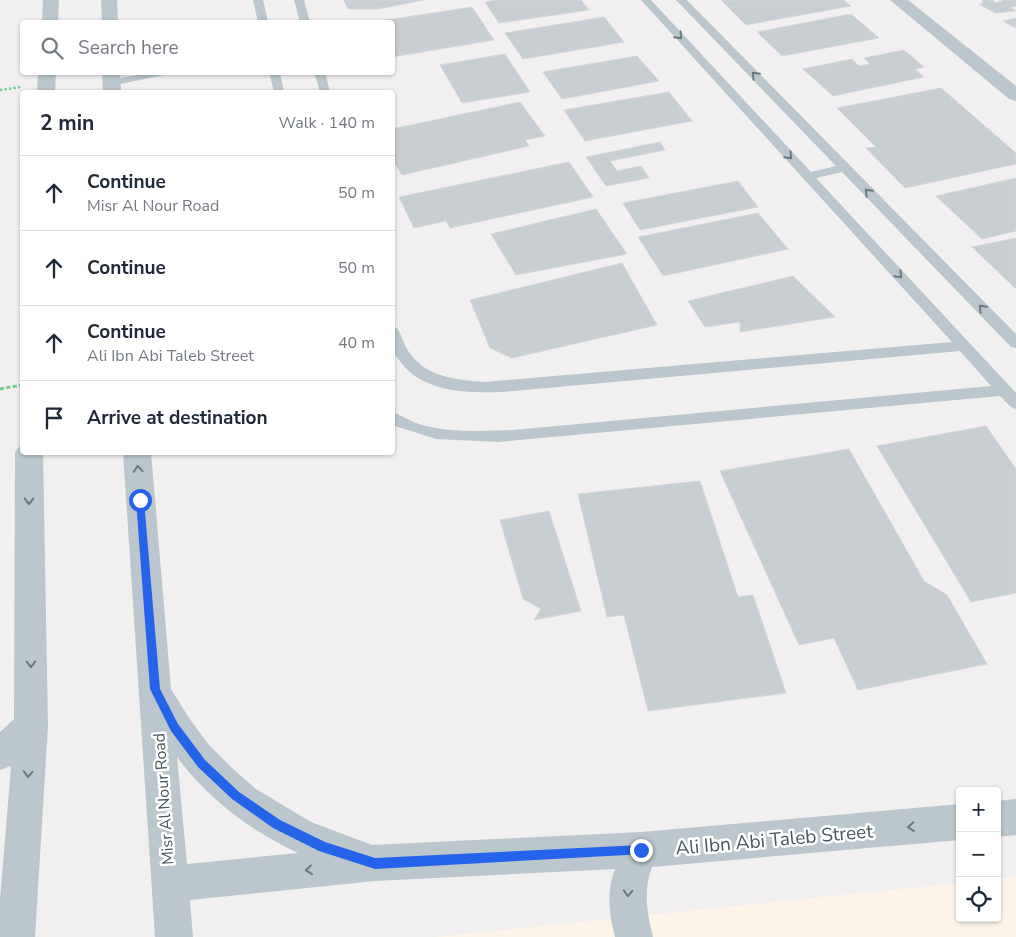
<!DOCTYPE html>
<meta charset="utf-8">
<style>
:root{--surface:#fff;--page:#f2f2f3;--text:#1f2937;--muted:#747a83;--line:#e0e1e3}
body{margin:0;font-family:"Nunito Sans",sans-serif;background:var(--page);color:var(--text)}
.controls{position:absolute;right:15px;bottom:15px;display:grid;overflow:hidden;border-radius:5px;box-shadow:0 1px 4px #0004}
.controls button{width:45px;height:45px;display:grid;place-items:center;padding:0;border:0;border-bottom:1px solid var(--line);background:var(--surface);color:var(--text);font:25px sans-serif}
.stop{position:absolute;width:15px;height:15px;margin:-11px;border:4px solid #2563eb;border-radius:50%;background:#fff}
.stop.end{background:#2563eb;border-color:#fff;box-shadow:0 1px 5px #0008}
.list{margin:0;padding:0;list-style:none}
h2{display:flex;justify-content:space-between;align-items:center;height:65px;margin:0;padding:0 20px;font-size:21px}
h2 small{font-size:16px;font-weight:400;color:var(--muted)}
.list li{display:grid;grid-template-columns:32px 1fr auto;gap:15px;align-items:center;box-sizing:border-box;height:75px;padding:0 20px;border-top:1px solid var(--line)}
.list b{display:block;font-size:19px;white-space:nowrap}
.list p{margin:0;font-size:16px;white-space:nowrap;color:var(--muted)}
.list em{font-size:16px;font-style:normal;color:var(--muted)}
.icon{flex:none;width:28px;height:28px;fill:none;stroke:currentColor;stroke-width:2;stroke-linecap:round;stroke-linejoin:round}
.map{position:relative;flex:none;width:1016px;height:937px;overflow:hidden}
.search{position:absolute;background:var(--surface);box-shadow:0 1px 4px #0004;left:20px;top:20px;width:375px;height:55px;display:flex;align-items:center;gap:12px;box-sizing:border-box;padding:0 18px;border-radius:5px;color:var(--muted);font-size:19px}
.panel{position:absolute;background:var(--surface);box-shadow:0 1px 4px #0004;left:20px;top:90px;width:375px;height:365px;border-radius:5px}
.map>svg:first-child{display:block}
.commercial{fill:#fcf3e9}
.building{fill:#c9ced2;stroke:#d3d7db}
.lines{fill:none;stroke-linecap:round;stroke-linejoin:round}
.path-far1{stroke:#75ce90;stroke-width:2.5;stroke-dasharray:2.5 2;stroke-linecap:butt}
.path{stroke:#75ce90;stroke-width:3;stroke-dasharray:4 2.5;stroke-linecap:butt}
.service{fill:#bbc7cc;fill-rule:evenodd}
.minor{fill:#bbc7cc;fill-rule:evenodd}
.tertiary{fill:#bbc7cc;fill-rule:evenodd}
.oneway{stroke:#6a797e}
.route{fill:#2563eb}
.labels{text-anchor:middle;stroke-width:5;stroke-linejoin:round;paint-order:stroke}
.street-label{font-size:16px;fill:#47575d;stroke:#fff}
.near-street-label{font-size:19px;fill:#47575d;stroke:#fff}
</style>
<div class="map">
<svg width="1016" height="937" viewBox="0 0 1016 937">
<rect width="100%" height="100%" fill="#f2eff0"/>
<!-- commercial -->
<polygon class="commercial" points="1016,877 1016,937 434,937 960,883 960,918 997,918 997,879"/>
<!-- building -->
<g class="building">
<polygon points="344,0 424,0 378,9 348,9"/>
<polygon points="496,0 581,0 589,10 499,23 485,2"/>
<polygon points="721,0 843,0 851,6 746,25"/>
<polygon points="983,0 993,0 995,3 1003,1 1001,0 1016,0 1016,6 1010,7 1016,11 995,13 979,4 982,4"/>
<polygon points="472,7 494,40 392,57 392,22 374,22"/>
<polygon points="851,14 879,38 782,56 757,32"/>
<polygon points="604,17 624,42 523,59 505,33"/>
<polygon points="1016,18 1016,28 1003,21"/>
<polygon points="904,50 924,67 915,69 924,77 833,96 803,69 852,59 859,66 870,64 864,58"/>
<polygon points="505,54 530,92 462,103 440,65"/>
<polygon points="637,56 659,81 562,99 543,72"/>
<polygon points="941,88 1016,153 1016,164 905,188 866,148 876,147 837,108"/>
<polygon points="669,92 692,121 585,141 564,110"/>
<polygon points="520,102 545,136 525,140 529,146 402,175 392,159 392,129"/>
<polygon points="660,142 665,150 610,161 617,171 641,166 649,178 606,186 586,157"/>
<polygon points="569,162 593,197 450,228 446,221 414,228 399,197"/>
<polygon points="1016,178 1016,231 982,239 936,196"/>
<polygon points="738,181 758,207 640,230 623,203"/>
<polygon points="596,209 627,254 516,275 491,234"/>
<polygon points="758,213 788,249 663,276 638,237"/>
<polygon points="1016,238 1016,288 1015,288 972,247"/>
<polygon points="622,263 657,325 512,358 490,348 470,300"/>
<polygon points="793,276 835,317 740,332 740,322 705,327 688,301"/>
<polygon points="986,426 1016,469 1016,593 971,602 877,446"/>
<polygon points="849,449 924,581 947,595 987,664 858,690 834,638 799,645 720,471"/>
<polygon points="700,481 738,597 753,595 786,693 648,711 624,615 607,617 578,494"/>
<polygon points="549,511 581,611 534,620 541,609 523,599 500,520"/>
</g>
<g class="lines">
<!-- path-far1 -->
<polyline class="path-far1" points="0,90 21,87"/>
<!-- path -->
<polyline class="path" points="0,389 22,385"/>
<!-- service -->
<g class="service">
<polygon points="253,0 263,0 268,22 258,22"/>
<polygon points="294,0 304,0 310,22 300,22"/>
<path d="M641,0H651L811,172L836,166L676,0H687L1016,334V348L1011,347L842,172L816,178L1016,393V409L1011,407L1000,396L498,442L436,439L392,425V412C403,416 412,422 422,425C451,433 483,431 513,430L991,386L960,351L503,392C467,393 422,393 399,360C397,357 393,353 392,350C391,343 392,333 392,326L397,328C401,334 403,342 407,349C424,377 455,380 485,382L952,342Z"/>
<polygon points="152,72 178,72 111,86 105,83 111,80"/>
<polygon points="269,72 280,72 284,92 274,92"/>
<polygon points="314,72 325,72 330,92 320,92"/>
</g>
<!-- minor -->
<polygon class="minor" points="890,0 908,0 1016,86 1016,101 1009,99"/>
<!-- tertiary -->
<g class="tertiary">
<polygon points="43,0 59,0 58,22 42,22"/>
<polygon points="101,0 117,0 118,22 102,22"/>
<polygon points="38,72 56,72 55,92 37,92"/>
<polygon points="102,72 120,72 121,92 103,92"/>
<polygon points="22,444 22,452 43,452 48,726 35,937 0,937 0,900 11,766 0,770 0,732 14,719 15,452"/>
<path d="M123,452H151L171,689L189,718L209,745L232,768L256,789L311,822L372,845L641,832L960,804V840L652,867C643,891 647,913 653,937H615C609,914 606,892 615,869L375,881L190,900L193,937H155ZM177,757C208,799 251,831 298,853L187,864Z"/>
<polygon points="1016,799 1016,835 997,837 997,801"/>
</g>
</g>
<!-- one-way arrows -->
<defs><path id="oneway-chevron" d="M-2-3.5L2.5 0L-2 3.5" fill="none" stroke-width="1.6" stroke-linecap="round" stroke-linejoin="round" transform="scale(1.25)"/></defs>
<g class="oneway">
<use href="#oneway-chevron" transform="translate(679 36) rotate(47)"/>
<use href="#oneway-chevron" transform="translate(755 75) rotate(-134)"/>
<use href="#oneway-chevron" transform="translate(789 156) rotate(47)"/>
<use href="#oneway-chevron" transform="translate(868 192) rotate(-134)"/>
<use href="#oneway-chevron" transform="translate(899 275) rotate(47)"/>
<use href="#oneway-chevron" transform="translate(982 308) rotate(-134)"/>
<use href="#oneway-chevron" transform="translate(138 469) rotate(-94)"/>
<use href="#oneway-chevron" transform="translate(29 501) rotate(91)"/>
<use href="#oneway-chevron" transform="translate(31 664) rotate(89)"/>
<use href="#oneway-chevron" transform="translate(28 774) rotate(94)"/>
<use href="#oneway-chevron" transform="translate(911 827) rotate(175)"/>
<use href="#oneway-chevron" transform="translate(309 870) rotate(174)"/>
<use href="#oneway-chevron" transform="translate(628 893) rotate(93)"/>
</g>
<!-- route -->
<polygon class="route" points="140,497 144,500 160,689 178,724 205,760 239,792 280,820 325,842 375,858 641,845 644,846 644,854 375,869 319,851 273,828 232,799 198,767 171,731 150,689 136,500"/>
<g class="labels">
<!-- street labels -->
<g class="street-label">
<text transform="translate(163 799) rotate(-94)" y="6">Misr Al Nour Road</text>
</g>
<!-- near-street labels -->
<g class="near-street-label">
<text transform="translate(774 839) rotate(-5)" y="7">Ali Ibn Abi Taleb Street</text>
</g>
</g>
</svg>
<div class="controls">
<button>+</button>
<button>−</button>
<button><svg class="icon" aria-label="locate" viewBox="0 0 24 24"><circle cx="12" cy="12" r="6"/><path d="M12 2v4M12 18v4M2 12h4M18 12h4"/></svg></button>
</div>
<div class="stop" style="left:140px;top:500px"></div>
<div class="stop end" style="left:641px;top:850px"></div>
<div class="search"><svg class="icon" aria-label="search" viewBox="0 0 24 24"><circle cx="10" cy="10" r="6"/><path d="M15 15l6 6"/></svg>Search here</div>
<section class="panel">
<h2>2 min<small>Walk · 140 m</small></h2>
<ul class="list">
<li><svg class="icon" aria-label="ahead" viewBox="0 0 24 24"><path d="M12 20V5M6 11l6-6 6 6"/></svg><div><b>Continue</b><p>Misr Al Nour Road</p></div><em>50 m</em></li>
<li><svg class="icon" aria-label="ahead" viewBox="0 0 24 24"><path d="M12 20V5M6 11l6-6 6 6"/></svg><div><b>Continue</b></div><em>50 m</em></li>
<li><svg class="icon" aria-label="ahead" viewBox="0 0 24 24"><path d="M12 20V5M6 11l6-6 6 6"/></svg><div><b>Continue</b><p>Ali Ibn Abi Taleb Street</p></div><em>40 m</em></li>
<li><svg class="icon" aria-label="arrive" viewBox="0 0 24 24"><path d="M6 21V4h12l-3 4 3 4H6"/></svg><div><b>Arrive at destination</b></div></li>
</ul>
</section>
</div>
